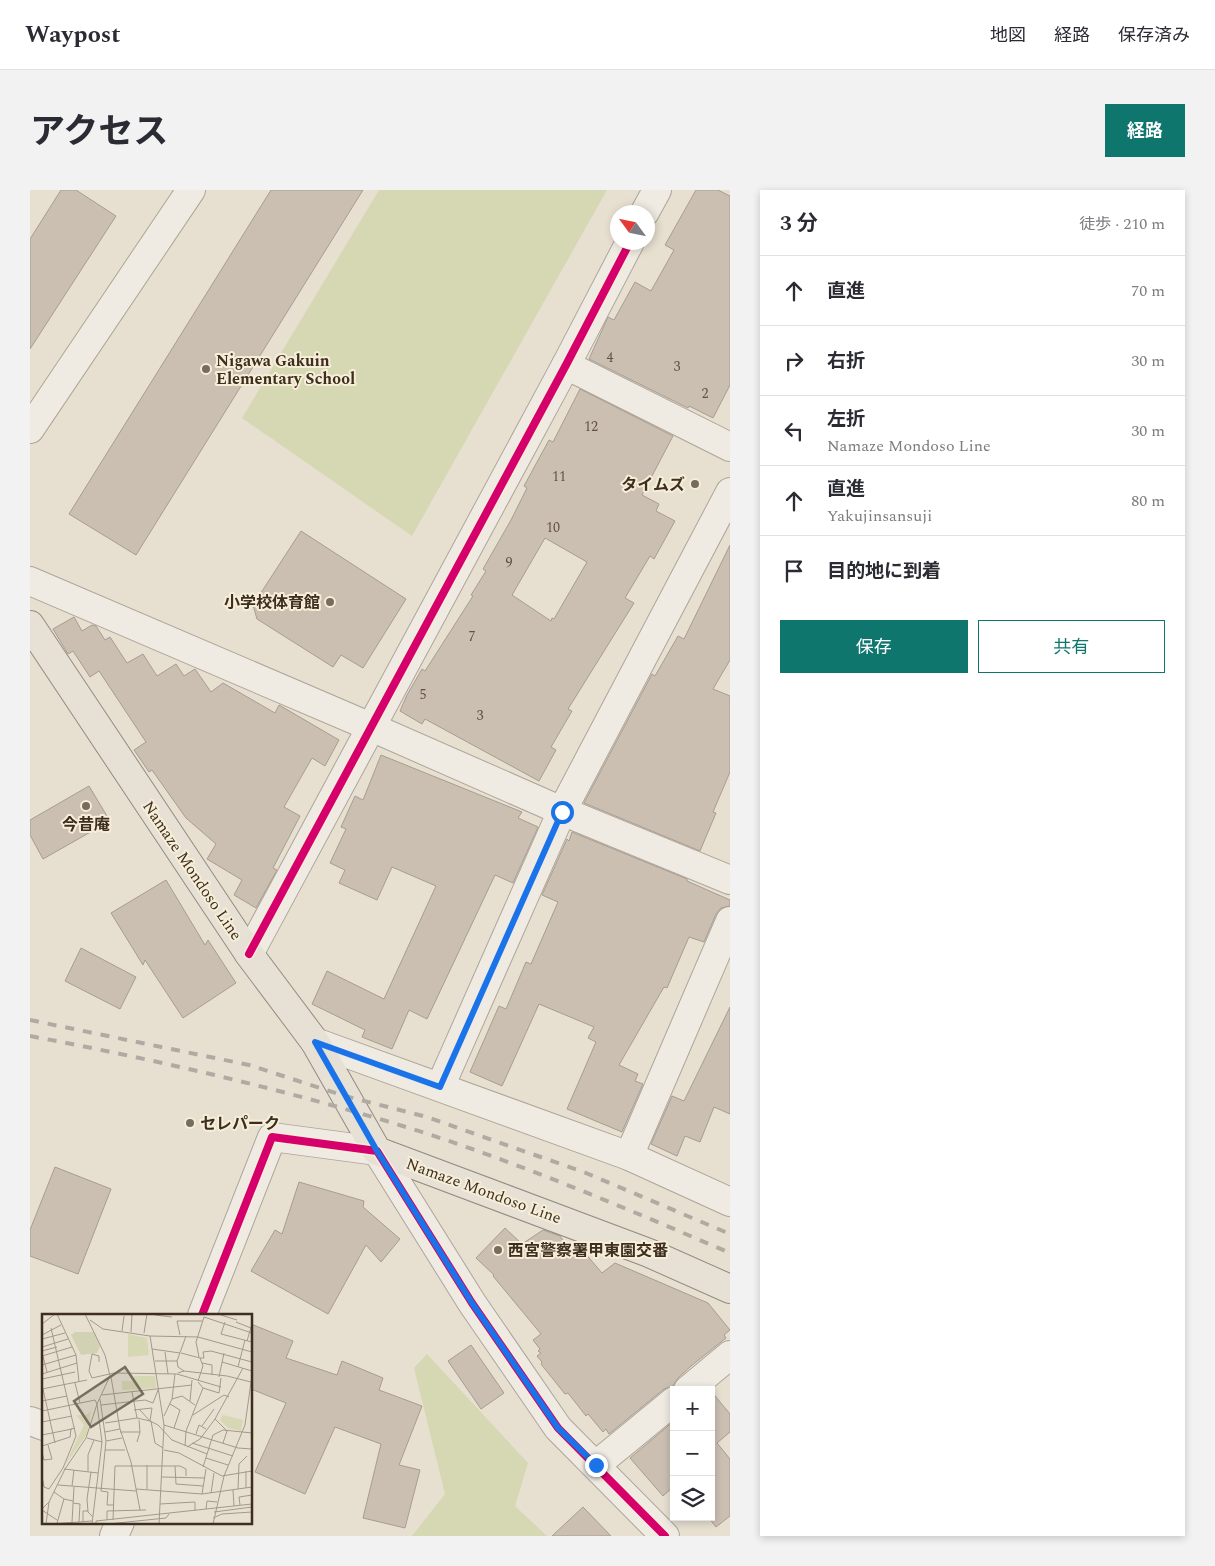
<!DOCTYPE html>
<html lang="ja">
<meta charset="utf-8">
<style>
:root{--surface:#fff;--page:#f2f2f3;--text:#2b2b33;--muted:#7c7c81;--line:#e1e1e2;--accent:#0f766e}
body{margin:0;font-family:Spectral,"Noto Sans JP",serif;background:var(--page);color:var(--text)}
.controls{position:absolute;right:15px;bottom:15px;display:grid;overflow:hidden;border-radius:0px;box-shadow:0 2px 8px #0003}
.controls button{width:45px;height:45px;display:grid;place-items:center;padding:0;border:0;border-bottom:1px solid var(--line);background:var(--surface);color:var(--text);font:25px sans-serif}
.compass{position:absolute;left:580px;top:15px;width:45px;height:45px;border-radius:50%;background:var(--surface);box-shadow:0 2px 8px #0003;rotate:303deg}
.stop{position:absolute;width:15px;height:15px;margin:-11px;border:4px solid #1a73e8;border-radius:50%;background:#fff}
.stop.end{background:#1a73e8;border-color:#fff;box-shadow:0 1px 5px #0008}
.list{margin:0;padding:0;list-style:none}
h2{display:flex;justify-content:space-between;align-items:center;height:65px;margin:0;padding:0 20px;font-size:21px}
h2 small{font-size:16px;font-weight:400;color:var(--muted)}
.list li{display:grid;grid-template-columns:32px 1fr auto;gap:15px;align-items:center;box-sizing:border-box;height:70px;padding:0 20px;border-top:1px solid var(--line)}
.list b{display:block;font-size:19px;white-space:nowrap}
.list p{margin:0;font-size:16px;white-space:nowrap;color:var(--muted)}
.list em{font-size:16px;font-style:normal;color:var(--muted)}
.actions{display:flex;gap:10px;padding:15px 20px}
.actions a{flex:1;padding:11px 0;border:1px solid var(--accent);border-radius:0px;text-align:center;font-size:18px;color:var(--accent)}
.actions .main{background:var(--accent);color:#fff}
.icon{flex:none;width:28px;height:28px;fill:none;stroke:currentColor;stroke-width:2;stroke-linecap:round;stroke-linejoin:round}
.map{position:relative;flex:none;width:700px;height:1346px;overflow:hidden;border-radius:0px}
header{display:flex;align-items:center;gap:30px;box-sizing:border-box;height:70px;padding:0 25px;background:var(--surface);border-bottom:1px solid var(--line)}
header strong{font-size:24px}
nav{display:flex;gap:28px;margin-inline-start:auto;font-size:18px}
.intro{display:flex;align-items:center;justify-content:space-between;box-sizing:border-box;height:120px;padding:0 30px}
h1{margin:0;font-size:35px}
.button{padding:12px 22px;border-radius:0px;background:var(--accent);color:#fff;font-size:18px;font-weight:700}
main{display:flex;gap:30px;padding:0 30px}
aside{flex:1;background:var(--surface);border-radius:0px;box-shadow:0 2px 8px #0003}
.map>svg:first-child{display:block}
.green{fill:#d6d7b3}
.building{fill:#cbbfb2;stroke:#a89c90;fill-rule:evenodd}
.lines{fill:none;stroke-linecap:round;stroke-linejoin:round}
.minor-casing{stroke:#ada599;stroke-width:30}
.major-casing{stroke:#928b80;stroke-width:30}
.minor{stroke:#efebe3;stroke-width:28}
.major{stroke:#e6e1d4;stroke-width:28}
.rail{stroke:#afaaa2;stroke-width:4;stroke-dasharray:9 9;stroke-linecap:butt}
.cycleway-casing{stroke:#f7eed8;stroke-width:11}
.cycleway{stroke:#d6006c;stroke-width:8}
.route{stroke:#1a73e8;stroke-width:6}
.poi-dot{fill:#786c5e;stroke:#f7eed8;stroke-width:2}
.labels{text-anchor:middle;stroke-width:4;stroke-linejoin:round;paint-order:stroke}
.number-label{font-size:14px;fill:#605244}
.poi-label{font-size:16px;font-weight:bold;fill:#3d2e20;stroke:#f7eed8;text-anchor:start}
.street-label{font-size:16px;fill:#3d2e20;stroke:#f7eed8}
.inset-road{fill:none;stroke:#a3998a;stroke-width:1}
.view{fill:#786c5e;fill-opacity:0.15;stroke:#786c5e;stroke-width:2.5}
.inset-edge{fill:none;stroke:#3d2e20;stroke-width:2.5}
</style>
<header>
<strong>Waypost</strong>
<nav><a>地図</a><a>経路</a><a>保存済み</a></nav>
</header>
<div class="intro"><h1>アクセス</h1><a class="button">経路</a></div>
<main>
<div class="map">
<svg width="700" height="1346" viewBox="0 0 700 1346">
<rect width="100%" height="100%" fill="#e7e0d1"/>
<!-- green -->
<g class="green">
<polygon points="349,0 577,0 382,346 212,228"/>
<polygon points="397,1164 498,1273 485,1316 517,1346 382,1346 415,1304 384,1178"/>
</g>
<!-- building -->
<g class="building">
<polygon points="31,0 46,0 86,26 0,159 0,49"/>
<polygon points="241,0 333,0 106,365 39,324"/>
<polygon points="666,0 688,0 700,6 700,195 683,228 659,216 658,218 559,169 578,127 584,130 605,92 621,101 644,60 635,55"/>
<path d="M550,199L643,246L612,305L629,314L626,321L645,331L624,369L620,366L595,408L604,413L538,519L542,521L521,557L526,560L509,591L395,529L392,534L370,521L377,505L392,479L395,481L443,406L441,405L456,381L453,379L481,330L497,298L494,296L519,250L523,252ZM515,348L557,372L524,429L522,428L521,431L482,405Z"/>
<polygon points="271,341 376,409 333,478 311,465 303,477 227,429 223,415"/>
<polygon points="700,355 700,470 683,499 700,506 700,582 683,622 686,623 670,661 554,613 622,484 625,486 648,446 654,449"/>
<polygon points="44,427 52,441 62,435 66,436 75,450 80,447 97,473 113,464 127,486 146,474 154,486 165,479 181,502 193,493 245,523 249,515 309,550 295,576 282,568 254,617 270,626 243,678 247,680 226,718 204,705 212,690 177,669 186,654 156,628 122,580 119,582 104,560 116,552 69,481 60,487 43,461 38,464 23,439"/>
<polygon points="351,565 492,622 488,628 508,637 483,693 465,685 397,829 379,820 362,859 332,847 335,840 282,814 297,781 354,809 406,696 362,677 347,710 309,693 315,680 300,673 316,639 311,637 325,606 333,610"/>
<polygon points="59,596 80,631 13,669 0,645 0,630"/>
<polygon points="542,642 657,689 657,691 700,710 700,716 691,718 686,724 674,752 659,747 637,798 634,797 589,875 608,884 605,891 613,894 592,942 537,919 566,852 558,848 564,837 509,814 472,896 440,882 469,816 476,819 496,772 501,774 528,712 512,705 537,649 539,651"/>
<polygon points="136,690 175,755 178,750 206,793 153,828 115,770 113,775 81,723"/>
<polygon points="51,758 106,787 90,819 35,791"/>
<polygon points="700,817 700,924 684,917 670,952 655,946 647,966 621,954 642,906 654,911"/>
<polygon points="25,977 81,999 48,1084 0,1066 0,1040"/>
<polygon points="269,992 334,1011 333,1017 370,1049 351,1072 336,1055 298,1124 221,1081 245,1040 252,1044"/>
<polygon points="475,1038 492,1054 513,1040 530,1046 546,1069 554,1062 572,1083 585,1073 678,1113 700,1140 694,1145 696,1148 661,1176 648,1188 643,1196 634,1199 579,1244 576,1239 573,1242 558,1224 556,1226 538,1203 535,1204 511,1174 512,1172 507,1166 511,1163 508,1161 510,1159 503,1150 511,1144 463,1086 464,1085 446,1068"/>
<polygon points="221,1134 263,1151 256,1168 307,1185 312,1171 353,1188 349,1200 392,1216 369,1275 390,1280 375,1338 333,1328 351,1254 305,1237 275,1304 225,1282 256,1213 221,1199"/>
<polygon points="441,1155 474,1203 451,1219 418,1171"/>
<polygon points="681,1201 700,1224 700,1242 687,1253 700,1269 700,1326 686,1337 678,1327 681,1327"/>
<polygon points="644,1231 644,1296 633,1306 600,1268"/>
<polygon points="553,1317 581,1346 522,1346"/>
</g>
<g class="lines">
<!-- minor casing -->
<g class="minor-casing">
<g id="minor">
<polyline points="615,22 627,0"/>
<polyline points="536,175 700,257"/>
<polyline points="0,239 161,0"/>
<polyline points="0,391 341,537 532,621 700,690"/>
<polyline points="219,764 536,175 600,52"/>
<polyline points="285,852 599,966 700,1012"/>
<polyline points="410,897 532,621 700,302"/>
<polyline points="599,966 700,731"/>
<polyline points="172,1125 242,947 347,961 442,1113 528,1238 635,1346"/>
<polyline points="658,1200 700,1165"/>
<polyline points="0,1231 14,1236"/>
<polyline points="566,1275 644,1211"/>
<polyline points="84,1346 90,1332"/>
</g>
</g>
<!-- major casing -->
<g class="major-casing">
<polyline id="major" points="0,435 219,764 285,852 347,961 619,1063 700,1099"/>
</g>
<!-- minor -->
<use href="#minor" class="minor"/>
<!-- major -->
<use href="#major" class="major"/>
<!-- rail -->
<g class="rail">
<polyline points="0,830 219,875 315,906 397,927 556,983 700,1044"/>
<path d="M0,846C133,871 266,902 395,943C499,977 600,1020 700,1063"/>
</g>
<!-- cycleway casing -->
<g class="cycleway-casing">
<g id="cycleway">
<polyline points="219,764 536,175 600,52"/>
<polyline points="172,1125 242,947 347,961 442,1113 528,1238 635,1346"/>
</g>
</g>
<!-- cycleway -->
<use href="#cycleway" class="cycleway"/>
</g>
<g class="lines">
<!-- route -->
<polyline class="route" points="532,622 410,897 285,852 347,961 442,1113 528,1238 566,1275"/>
</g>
<!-- markers -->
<g class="poi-dot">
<circle cx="176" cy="179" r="5"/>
<circle cx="665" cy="294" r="5"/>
<circle cx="300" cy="412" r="5"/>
<circle cx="56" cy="616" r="5"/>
<circle cx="160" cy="933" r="5"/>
<circle cx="468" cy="1060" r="5"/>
</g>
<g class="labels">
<!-- number labels -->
<g class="number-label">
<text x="580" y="172">4</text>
<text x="647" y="181">3</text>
<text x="675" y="208">2</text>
<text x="561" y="241">12</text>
<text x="529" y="291">11</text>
<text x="523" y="342">10</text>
<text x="479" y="377">9</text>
<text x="442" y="451">7</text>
<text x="393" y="509">5</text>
<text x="450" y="530">3</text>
</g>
<!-- poi labels -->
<g class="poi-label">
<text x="186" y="176">Nigawa Gakuin<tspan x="186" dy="18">Elementary School</tspan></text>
<text x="655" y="300" text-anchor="end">タイムズ</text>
<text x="290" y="418" text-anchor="end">小学校体育館</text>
<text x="56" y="640" text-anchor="middle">今昔庵</text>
<text x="170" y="939">セレパーク</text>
<text x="478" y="1066">西宮警察署甲東園交番</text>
</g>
<!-- street labels -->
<g class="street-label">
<text transform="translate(163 680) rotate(56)" y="6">Namaze Mondoso Line</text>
<text transform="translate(454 1000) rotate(20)" y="6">Namaze Mondoso Line</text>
</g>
</g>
<!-- overview -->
<g transform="translate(12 1124)">
<rect width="210" height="210" fill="#e7e0d1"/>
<path d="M86,20L105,24L107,41L86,43ZM92,62H113L114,74L80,76V67H92ZM49,97L45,120L23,151L42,111L34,101H44ZM181,101L201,106L199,117L186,114L178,106Z" fill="#d6d7b3"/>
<path d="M33,18H51L58,32L55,39L39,41L29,21Z" fill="#d1d1b3"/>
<path class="inset-road" d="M15,0L34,41L37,68M43,0L63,41L68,62L55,90L60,128L50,210M113,1L130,3M179,1L195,6M48,6L61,15L108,22M183,8L179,20L210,28M194,8L209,14M0,10L13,0M80,17L82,2M89,18L90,0M102,19L105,0M0,21L19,11M138,21L135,7H160M108,22L122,111L117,210M108,22L156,23L210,38M0,25L23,19M205,27L210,10M0,33L26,25M110,35L138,39M0,37L15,33M123,38L126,60M139,39L158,44L161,52L156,67M0,42L30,33M1,42L5,58M157,43L154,28L162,3L210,19M158,44H162L161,38L169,37L210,48M113,47H135M180,48L210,57M160,49L170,51V61M0,51L34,41M196,53L203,26M142,57L185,62L209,68M136,59L142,57L136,53L135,47L144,22M0,60L35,49M69,63L78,115L89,148L98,196M177,63L182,39M50,64L72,59L135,60L179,73M50,64L47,57L50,40L57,42V48M0,65L33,58M156,68L161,74L177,79L179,64M33,69L38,89M0,75L45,66M1,75L13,129M90,78L95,104M60,81L150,71M58,85L64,127L59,177L66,178M130,85L140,82L153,91M0,87L25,82M148,87L150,66M128,90L138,96L132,114M59,91L103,86L111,89L116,76M92,96L110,94L108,107L97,95M0,97L53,86L55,90L44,124L23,155L7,188L0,195M151,101L182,81L187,83M122,102L130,85L133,60M173,105L185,117L181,129M109,107L113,129L121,134M0,108L30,102M63,109L95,104L108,107L116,111L130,126L165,140M122,111L196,134L210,135M160,112L172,95M63,118L78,115M78,118H98M154,120L157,111L164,115M0,121L30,115M45,124L60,128M64,127L80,124M95,128L98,118L97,106M150,129L191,142M0,132L28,123L29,115L33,114M143,132L144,117L161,74M145,133L158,125L173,105L201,54M63,136H83M122,136L137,139L180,162L210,157M0,138L2,146L10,145L6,131M164,144L186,151M133,152L134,170L161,172M161,153L171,121L181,116L210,119M22,155L56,159M46,157V141L52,126M49,158L45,185L46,198L51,203M0,162L2,173L7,175L21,154L34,122L9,14M120,163L163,164M16,171L94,177M30,172L32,156M204,174V157M94,175L160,180L210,173M105,175V151M196,175L197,150L205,142M191,176L192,192M12,178L22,185L31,187M66,178L65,191H72M169,179L172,159M160,180L164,155M31,189L38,190L37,208M118,190L153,188V197M198,191L197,183L210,181M164,195L165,187L175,188M0,196L15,206M172,198L210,193M171,204L180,200L210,198M65,206V197L104,196M71,206L73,152H138L144,155V162M30,208L32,173M41,208V197H46M15,209L22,185M4,210L7,188M9,210L50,207M54,210V207L210,190M66,210L124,204L127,200M171,210L182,162L203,111L210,61"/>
<path class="view" d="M83,53L101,80L49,113L32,87Z"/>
<rect width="210" height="210" class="inset-edge"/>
</g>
</svg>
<div class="controls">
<button>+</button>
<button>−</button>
<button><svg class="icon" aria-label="layers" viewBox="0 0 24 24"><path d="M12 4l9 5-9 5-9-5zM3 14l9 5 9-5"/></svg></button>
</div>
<svg class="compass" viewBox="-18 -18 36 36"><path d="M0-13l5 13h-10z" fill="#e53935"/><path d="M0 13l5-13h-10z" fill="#7c7c81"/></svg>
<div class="stop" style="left:532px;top:622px"></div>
<div class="stop end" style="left:566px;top:1275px"></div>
</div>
<aside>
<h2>3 分<small>徒歩 · 210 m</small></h2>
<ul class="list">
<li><svg class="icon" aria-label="ahead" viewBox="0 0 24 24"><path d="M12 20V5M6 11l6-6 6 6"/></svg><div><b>直進</b></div><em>70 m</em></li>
<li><svg class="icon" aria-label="right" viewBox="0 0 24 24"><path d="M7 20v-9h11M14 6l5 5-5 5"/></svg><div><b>右折</b></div><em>30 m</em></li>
<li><svg class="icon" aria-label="left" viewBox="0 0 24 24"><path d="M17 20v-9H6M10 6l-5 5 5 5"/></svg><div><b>左折</b><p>Namaze Mondoso Line</p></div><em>30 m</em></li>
<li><svg class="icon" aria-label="ahead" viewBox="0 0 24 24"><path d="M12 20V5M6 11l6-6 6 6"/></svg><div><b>直進</b><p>Yakujinsansuji</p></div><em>80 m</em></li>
<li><svg class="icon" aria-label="arrive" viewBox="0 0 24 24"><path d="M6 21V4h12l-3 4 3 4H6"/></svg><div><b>目的地に到着</b></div></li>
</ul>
<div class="actions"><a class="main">保存</a><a>共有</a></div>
</aside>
</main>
